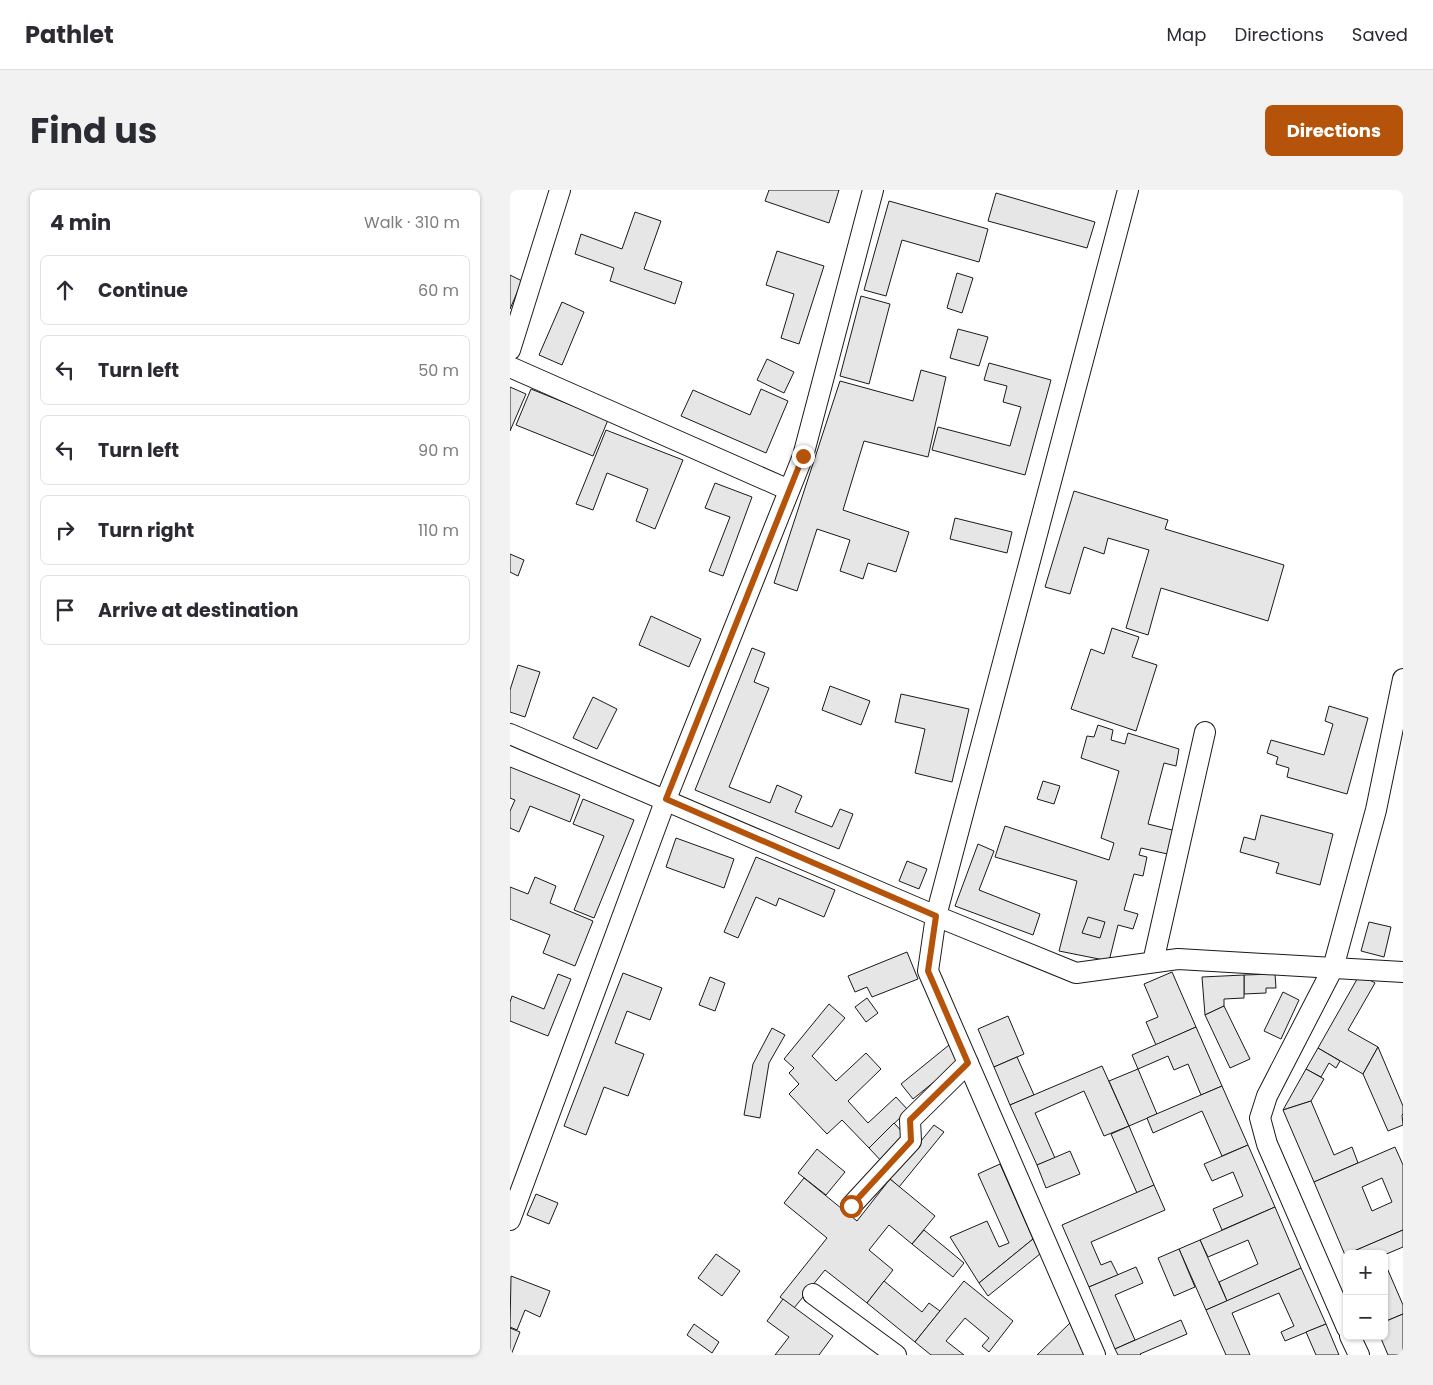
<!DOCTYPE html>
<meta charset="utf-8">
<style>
:root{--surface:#fff;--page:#f2f2f3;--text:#2b2b33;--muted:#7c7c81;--line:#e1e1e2;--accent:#b45309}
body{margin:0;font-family:Poppins,sans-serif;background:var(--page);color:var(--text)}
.controls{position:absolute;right:15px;bottom:15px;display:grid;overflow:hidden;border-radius:8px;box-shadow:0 1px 4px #0004}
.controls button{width:45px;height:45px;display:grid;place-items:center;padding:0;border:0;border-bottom:1px solid var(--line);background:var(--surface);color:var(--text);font:25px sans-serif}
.stop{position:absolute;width:15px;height:15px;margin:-11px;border:4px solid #b45309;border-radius:50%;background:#fff}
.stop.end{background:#b45309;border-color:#fff;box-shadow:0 1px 5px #0008}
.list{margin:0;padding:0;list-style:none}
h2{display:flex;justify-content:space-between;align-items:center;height:65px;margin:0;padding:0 20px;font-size:21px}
h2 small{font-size:16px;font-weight:400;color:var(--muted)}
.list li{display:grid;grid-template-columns:32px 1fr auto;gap:15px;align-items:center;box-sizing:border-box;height:70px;margin:0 10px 10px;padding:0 10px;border:1px solid var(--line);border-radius:8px}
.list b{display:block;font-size:19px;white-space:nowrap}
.list em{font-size:16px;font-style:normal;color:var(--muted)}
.icon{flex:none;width:28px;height:28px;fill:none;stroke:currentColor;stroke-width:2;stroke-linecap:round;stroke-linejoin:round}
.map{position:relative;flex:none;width:893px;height:1165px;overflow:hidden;border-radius:8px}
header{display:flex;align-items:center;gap:30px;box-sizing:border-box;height:70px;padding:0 25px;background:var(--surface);border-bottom:1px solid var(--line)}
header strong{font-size:24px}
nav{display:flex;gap:28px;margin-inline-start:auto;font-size:18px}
.intro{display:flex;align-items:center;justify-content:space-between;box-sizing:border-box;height:120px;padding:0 30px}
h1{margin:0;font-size:35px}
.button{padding:12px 22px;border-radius:8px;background:var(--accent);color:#fff;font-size:18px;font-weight:700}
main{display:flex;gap:30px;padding:0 30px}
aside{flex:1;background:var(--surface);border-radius:8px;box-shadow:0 1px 4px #0004}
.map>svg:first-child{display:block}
.building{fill:#e6e6e6;stroke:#1a1a1a;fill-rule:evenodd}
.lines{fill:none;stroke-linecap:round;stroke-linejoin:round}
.street-casing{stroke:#1a1a1a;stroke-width:22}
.street{stroke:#fff;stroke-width:20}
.route{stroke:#b45309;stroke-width:6}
</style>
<header>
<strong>Pathlet</strong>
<nav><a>Map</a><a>Directions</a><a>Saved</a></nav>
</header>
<div class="intro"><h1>Find us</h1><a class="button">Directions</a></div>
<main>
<aside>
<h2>4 min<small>Walk · 310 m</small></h2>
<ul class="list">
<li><svg class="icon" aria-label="ahead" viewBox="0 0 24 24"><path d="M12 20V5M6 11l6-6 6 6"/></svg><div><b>Continue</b></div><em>60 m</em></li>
<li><svg class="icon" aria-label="left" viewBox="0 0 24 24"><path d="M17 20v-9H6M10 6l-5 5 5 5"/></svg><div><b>Turn left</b></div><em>50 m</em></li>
<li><svg class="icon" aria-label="left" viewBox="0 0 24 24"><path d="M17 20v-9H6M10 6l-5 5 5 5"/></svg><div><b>Turn left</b></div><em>90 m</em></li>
<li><svg class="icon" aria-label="right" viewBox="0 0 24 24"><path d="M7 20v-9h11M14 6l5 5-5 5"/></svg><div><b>Turn right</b></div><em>110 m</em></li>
<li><svg class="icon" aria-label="arrive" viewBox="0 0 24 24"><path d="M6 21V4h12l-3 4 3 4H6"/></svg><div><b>Arrive at destination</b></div></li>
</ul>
</aside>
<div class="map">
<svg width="893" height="1165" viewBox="0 0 893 1165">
<rect width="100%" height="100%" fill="#fff"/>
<!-- building -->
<g class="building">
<polygon points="259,0 329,0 319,33 255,11"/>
<polygon points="486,3 585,32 577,58 478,31"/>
<polygon points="379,11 478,39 469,72 392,50 376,106 354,100"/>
<polygon points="125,22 151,31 134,79 172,92 165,114 100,91 104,78 65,64 71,44 112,59"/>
<polygon points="267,61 314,76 289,154 271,148 284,104 256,95"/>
<polygon points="447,83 463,88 452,123 437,118"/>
<polygon points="0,85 12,91 0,119"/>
<polygon points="351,106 380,114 359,194 330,186"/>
<polygon points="52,112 74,122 52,175 29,165"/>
<polygon points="448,139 478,147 469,176 440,168"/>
<polygon points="257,169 284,182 274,203 247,190"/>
<polygon points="479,173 541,190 515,285 422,260 428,237 500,256 511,217 493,212 497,196 474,190"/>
<polygon points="411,180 436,187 418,267 354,251 333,320 399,342 386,382 358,373 353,389 330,381 340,350 307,339 287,401 264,393 330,191 403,211"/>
<polygon points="0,197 16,204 0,241"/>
<polygon points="21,199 98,230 83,266 6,235"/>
<polygon points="251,199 278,211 256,263 171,226 183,200 240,225"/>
<polygon points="96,240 173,270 145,339 126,331 138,299 97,283 83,320 66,314"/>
<polygon points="205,293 242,307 213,386 199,381 220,327 195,318"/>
<polygon points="564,301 658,330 655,339 774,375 758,431 651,398 638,445 616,438 639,360 598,348 594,364 574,357 560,404 535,397"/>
<polygon points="445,328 502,342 497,363 440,349"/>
<polygon points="0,364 14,370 8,386 0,382"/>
<polygon points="141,426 191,449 179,477 129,455"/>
<polygon points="602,438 629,447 622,467 647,475 626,541 561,519 581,459 594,464"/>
<polygon points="242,458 255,463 244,492 259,498 219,597 260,613 267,595 292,606 285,622 322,637 330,619 343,624 329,659 185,600"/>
<polygon points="8,475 30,482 15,527 0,522 0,500"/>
<polygon points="320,496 360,511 351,535 312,520"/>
<polygon points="391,504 459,519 442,592 405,583 415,539 385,532"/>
<polygon points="83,507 107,519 87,559 63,548"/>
<polygon points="819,516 858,528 837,604 777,587 779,578 766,574 768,567 757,563 761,550 814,565 823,534 815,531"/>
<polygon points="588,535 603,540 601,550 615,554 618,543 669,559 666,576 654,573 638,634 666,641 662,665 631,658 629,665 637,667 633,686 624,684 614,720 628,724 623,739 608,735 599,771 549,761 567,691 485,667 495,636 599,670 604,653 591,648 609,581 571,568 577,546 584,547"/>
<polygon points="0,577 70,605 60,632 20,616 9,642 0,638 0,621 5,610 0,608"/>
<polygon points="533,591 550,596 544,614 527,609"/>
<polygon points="73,609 124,630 84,728 64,720 94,646 63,634"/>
<polygon points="751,625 823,644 810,695 766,683 769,673 730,662 734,647 745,650"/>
<polygon points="166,648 224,669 214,698 156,677"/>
<polygon points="468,654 484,661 469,700 530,724 523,745 445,716"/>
<polygon points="246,667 325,700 314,727 269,708 266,716 246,707 228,748 214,742"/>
<polygon points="397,671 417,679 409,699 389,691"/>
<polygon points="25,687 46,696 40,713 83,731 65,776 33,763 40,745 0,729 0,697 18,704"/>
<polygon points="578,727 595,732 590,748 572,743"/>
<polygon points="859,732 881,737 874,767 851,761"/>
<polygon points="397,762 408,789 362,807 357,797 345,802 338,786"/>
<polygon points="662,782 686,837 646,855 636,832 648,827 634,794"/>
<polygon points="113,783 152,798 140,830 117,821 105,853 134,864 118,906 94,897 76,945 54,936"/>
<polygon points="48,784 61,789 38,846 0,831 0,812 2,806 34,819"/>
<polygon points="765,784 766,798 756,798 756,803 734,804 734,785"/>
<polygon points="850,784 865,793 838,840 868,857 853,884 808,858"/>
<polygon points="734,785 734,808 714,809 714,816 695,825 692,787"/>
<polygon points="200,787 215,793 205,821 189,815"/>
<polygon points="773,802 789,810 771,849 754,841"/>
<polygon points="357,808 368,823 356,832 345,817"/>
<polygon points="319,814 335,828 302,866 326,891 356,863 371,879 338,911 358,933 386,907 398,920 359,958 332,930 317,944 279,904 289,894 279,883 284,878 274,869"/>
<polygon points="714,816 740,869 720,878 695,825"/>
<polygon points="498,826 514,864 484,877 468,839"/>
<polygon points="686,837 712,896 691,905 678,874 664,880 658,866 628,879 622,865"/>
<polygon points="262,838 275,845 259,873 250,928 234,925 243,874"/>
<polygon points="439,855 451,870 403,909 391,894"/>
<polygon points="868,857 893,916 893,924 892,925 893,935 878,941 853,884"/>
<polygon points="808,858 830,871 826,878 819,873 811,887 796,879"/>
<polygon points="507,867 524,905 500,915 484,877"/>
<polygon points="592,876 619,936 594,946 574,901 525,923 545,968 527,975 500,915"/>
<polygon points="628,879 647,924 619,936 599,891"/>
<polygon points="796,879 814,889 801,911 773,920"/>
<polygon points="712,896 738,955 712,966 692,921 643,943 637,928"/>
<polygon points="801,911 824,965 842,957 848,973 804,992 773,920"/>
<polygon points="384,933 399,949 374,974 359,958"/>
<polygon points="424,935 434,942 389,997 380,989"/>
<polygon points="619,936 644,995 627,1003 601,944"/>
<polygon points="738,955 765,1017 712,1040 703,1019 733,1006 723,982 702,991 694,974"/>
<path d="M885,957L893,975V1040L835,1065L804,992ZM872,988L882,1012L862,1021L852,997Z"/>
<polygon points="307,959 335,982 316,1005 288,983"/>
<polygon points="560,961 570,984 536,998 527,975"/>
<polygon points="490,974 523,1049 469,1093 440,1047 477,1031 489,1057 499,1053 468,984"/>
<polygon points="294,988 347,1031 380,989 425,1026 402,1054 379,1035 359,1060 383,1080 357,1113 315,1080 284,1118 270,1107 317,1048 274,1013"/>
<polygon points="644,995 655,1020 581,1052 591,1075 601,1071 608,1085 579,1097 552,1035"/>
<polygon points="26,1004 48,1013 39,1034 17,1025"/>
<polygon points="765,1017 791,1078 717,1111 709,1092 748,1074 738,1050 698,1067 690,1050"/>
<polygon points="414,1040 454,1073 443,1087 402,1054"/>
<polygon points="893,1040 893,1057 874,1065 837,1064"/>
<polygon points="523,1049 530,1064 478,1106 469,1093"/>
<polygon points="690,1050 717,1111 696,1120 669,1059"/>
<polygon points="669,1059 685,1097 664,1106 648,1068"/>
<polygon points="206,1064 230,1081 212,1106 188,1088"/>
<polygon points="874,1071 893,1115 893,1124 874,1132"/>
<polygon points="626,1077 633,1093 605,1105 625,1150 605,1159 579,1097"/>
<polygon points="791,1078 816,1134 775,1151 771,1142 784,1136 769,1103 722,1123 740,1165 716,1165 696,1120"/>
<polygon points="1,1086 40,1101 30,1127 15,1120 7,1140 0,1137"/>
<polygon points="374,1091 412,1122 419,1113 430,1121 405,1152 357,1113"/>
<polygon points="454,1091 503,1131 479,1162 472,1156 479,1148 455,1128 436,1151 454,1165 421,1165 405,1152"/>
<polygon points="273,1109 323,1146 309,1165 265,1165 279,1147 257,1131"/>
<polygon points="893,1124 893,1165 878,1165 870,1146 874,1146 874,1132"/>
<polygon points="671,1130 677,1144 630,1164 631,1165 608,1165 605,1159"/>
<polygon points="560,1133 574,1165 527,1165"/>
<polygon points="184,1134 209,1152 202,1163 177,1145"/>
<polygon points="816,1134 829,1165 806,1165 796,1142"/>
<polygon points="0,1138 10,1142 1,1165 0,1165"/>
</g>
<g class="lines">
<!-- street casing -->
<g class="street-casing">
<g id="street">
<polyline points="0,160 50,0"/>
<polyline points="0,177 279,300"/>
<polyline points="0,544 426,726 566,783 668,769 893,782"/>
<polyline points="643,772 695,542"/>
<polyline points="341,1016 401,951 400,930 458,873"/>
<polyline points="0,1030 156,609 293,266 363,0"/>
<polyline points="303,1104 386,1165"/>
<polyline points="837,1138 757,954 750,928 757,906 823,778 866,620 893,489"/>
<polyline points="840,1146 849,1165"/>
<polyline points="585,1165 418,781 426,726 618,0"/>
</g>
</g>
<!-- street -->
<use href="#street" class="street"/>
</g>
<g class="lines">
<!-- route -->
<polyline class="route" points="293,266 156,609 426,726 418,781 458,873 400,930 401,951 341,1016"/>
</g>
</svg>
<div class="controls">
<button>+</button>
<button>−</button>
</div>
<div class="stop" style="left:341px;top:1016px"></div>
<div class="stop end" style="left:293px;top:266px"></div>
</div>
</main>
